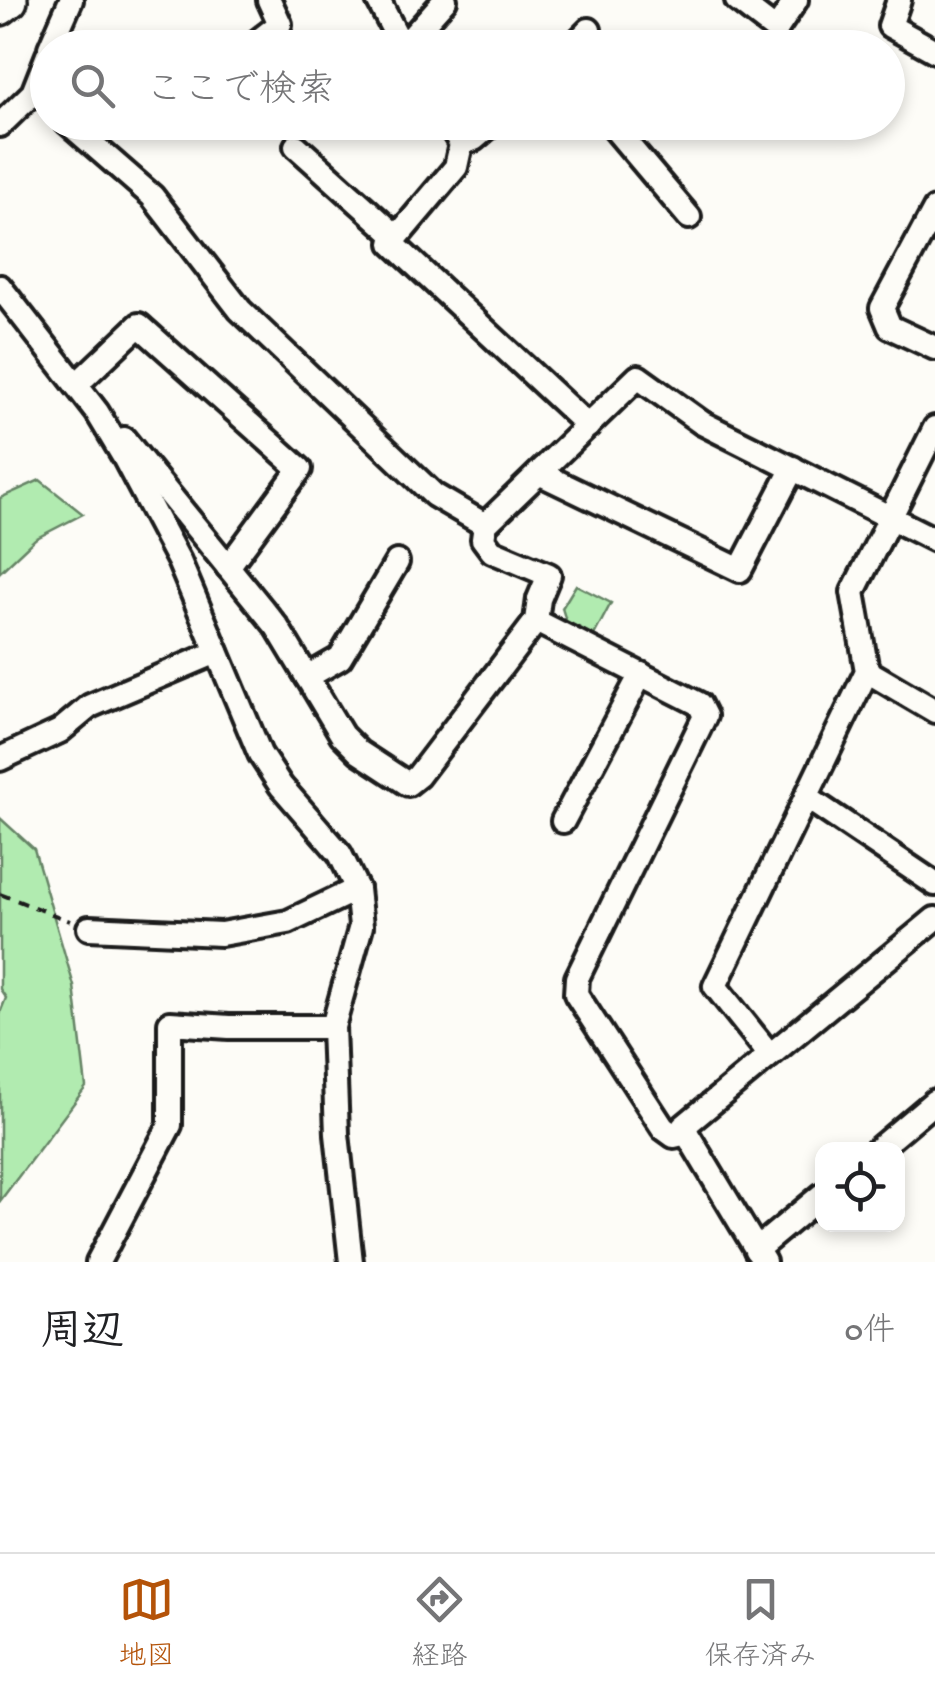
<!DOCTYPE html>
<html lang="ja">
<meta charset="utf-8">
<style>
:root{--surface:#fff;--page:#f6f6f6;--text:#202124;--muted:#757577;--line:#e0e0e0;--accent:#b45309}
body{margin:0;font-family:"Gochi Hand","Klee One",sans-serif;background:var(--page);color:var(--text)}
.controls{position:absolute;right:30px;bottom:30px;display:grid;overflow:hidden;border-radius:20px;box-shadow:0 5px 15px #0003}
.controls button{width:90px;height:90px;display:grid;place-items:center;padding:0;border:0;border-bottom:2px solid var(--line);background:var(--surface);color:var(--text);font:50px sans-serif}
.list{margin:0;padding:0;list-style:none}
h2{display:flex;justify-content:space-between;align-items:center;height:130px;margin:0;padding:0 40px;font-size:42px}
h2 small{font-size:32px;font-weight:400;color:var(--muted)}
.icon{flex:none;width:55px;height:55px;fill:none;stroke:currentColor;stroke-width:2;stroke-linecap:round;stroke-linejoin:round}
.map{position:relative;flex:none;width:935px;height:1262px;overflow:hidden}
.search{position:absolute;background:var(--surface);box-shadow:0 5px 15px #0003;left:30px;right:30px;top:30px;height:110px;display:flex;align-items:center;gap:25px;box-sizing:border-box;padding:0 35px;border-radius:55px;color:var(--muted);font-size:38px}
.sheet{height:290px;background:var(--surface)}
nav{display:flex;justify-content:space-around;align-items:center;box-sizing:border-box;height:140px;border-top:2px solid var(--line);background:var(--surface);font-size:28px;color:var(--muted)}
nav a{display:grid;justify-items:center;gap:5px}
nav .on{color:var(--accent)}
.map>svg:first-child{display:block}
.green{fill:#b1ebb0;stroke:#668466;stroke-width:2.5}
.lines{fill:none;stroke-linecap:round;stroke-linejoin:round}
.street-casing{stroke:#1c1c1c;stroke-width:30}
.primary-casing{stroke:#1c1c1c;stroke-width:42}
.path{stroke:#1c1c1c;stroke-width:4;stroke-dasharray:10 8;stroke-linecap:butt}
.street{stroke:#fdfcf7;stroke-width:22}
.primary{stroke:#fdfcf7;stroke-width:35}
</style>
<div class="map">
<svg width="935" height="1262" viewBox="0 0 935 1262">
<rect width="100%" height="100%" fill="#fdfcf7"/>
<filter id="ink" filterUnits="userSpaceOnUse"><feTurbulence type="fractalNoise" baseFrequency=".01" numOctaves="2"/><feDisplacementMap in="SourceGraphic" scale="20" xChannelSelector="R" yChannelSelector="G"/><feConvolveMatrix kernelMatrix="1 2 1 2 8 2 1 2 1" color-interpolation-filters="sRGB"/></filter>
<g filter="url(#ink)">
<!-- green -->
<g class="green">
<polygon points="40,480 83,514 35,539 0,572 0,498"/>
<polygon points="576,585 611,603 593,637 567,624 562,608"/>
<polygon points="0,818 34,849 74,986 86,1087 0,1201 0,1013 6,998 0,989"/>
</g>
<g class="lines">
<!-- street casing -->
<g class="street-casing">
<g id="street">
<polyline points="378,0 403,48"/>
<polyline points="737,0 776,30 796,0"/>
<polyline points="899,0 890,26 935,51"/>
<polyline points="253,45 280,24 269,0"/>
<polyline points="403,47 445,0"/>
<polyline points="50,48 71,0"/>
<polyline points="571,48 589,30"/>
<polyline points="67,122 152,196 240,310 434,495 485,525 638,377 702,423 935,540"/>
<polyline points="448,122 461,144 456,167 392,243 588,426"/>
<polyline points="609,122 689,217"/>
<polyline points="0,125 33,93 48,55"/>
<polyline points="461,144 474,139 494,122"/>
<polyline points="296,146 397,237"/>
<polyline points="935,209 882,308 890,327 935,348"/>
<polyline points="0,287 97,412 124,457 179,561 260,754 281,786 340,854 357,889 361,926 333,1027 337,1134 351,1262"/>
<polyline points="76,385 139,325 300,469 228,567"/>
<polyline points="124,439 277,627 342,735 359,752 408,784 418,776 536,621"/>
<polyline points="541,474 740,570 793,468"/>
<polyline points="485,525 483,539 492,551 549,575 539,599 536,621 699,704 705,716 577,978 576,994 663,1128 674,1136 687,1133"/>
<polyline points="867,671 935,711"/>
<polyline points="307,677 340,658 397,562"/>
<polyline points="0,759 60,731 90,706 217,652"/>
<polyline points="806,797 935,884"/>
<polyline points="563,821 641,674"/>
<polyline points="89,928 221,934 288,922 357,889"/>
<polyline points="770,1055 715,986 867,671 853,592 935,428"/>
<polyline points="877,1150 935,1101"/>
<polyline points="756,1250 822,1195"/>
<polyline points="98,1262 170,1125 170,1023 229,1027 333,1027"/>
<polyline points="764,1262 683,1127 935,919"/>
</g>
</g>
<!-- primary casing -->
<g class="primary-casing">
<polyline id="primary" points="0,7 9,0"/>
</g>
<!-- path -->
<polyline class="path" points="0,894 70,921"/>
<!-- street -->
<use href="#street" class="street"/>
<!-- primary -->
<use href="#primary" class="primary"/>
</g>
</g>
</svg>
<div class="controls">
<button><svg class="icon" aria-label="locate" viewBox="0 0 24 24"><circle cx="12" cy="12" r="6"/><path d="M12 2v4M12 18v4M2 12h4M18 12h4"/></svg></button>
</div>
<div class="search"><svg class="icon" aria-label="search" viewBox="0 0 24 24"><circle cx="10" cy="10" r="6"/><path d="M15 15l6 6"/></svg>ここで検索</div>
</div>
<section class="sheet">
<h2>周辺<small>0件</small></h2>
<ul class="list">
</ul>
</section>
<nav>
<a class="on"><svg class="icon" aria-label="map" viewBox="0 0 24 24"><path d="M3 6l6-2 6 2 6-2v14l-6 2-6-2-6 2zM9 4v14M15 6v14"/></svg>地図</a>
<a><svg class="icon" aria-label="directions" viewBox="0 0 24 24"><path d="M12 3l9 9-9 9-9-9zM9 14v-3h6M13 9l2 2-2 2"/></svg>経路</a>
<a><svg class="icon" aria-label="saved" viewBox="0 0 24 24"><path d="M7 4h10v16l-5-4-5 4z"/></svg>保存済み</a>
</nav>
